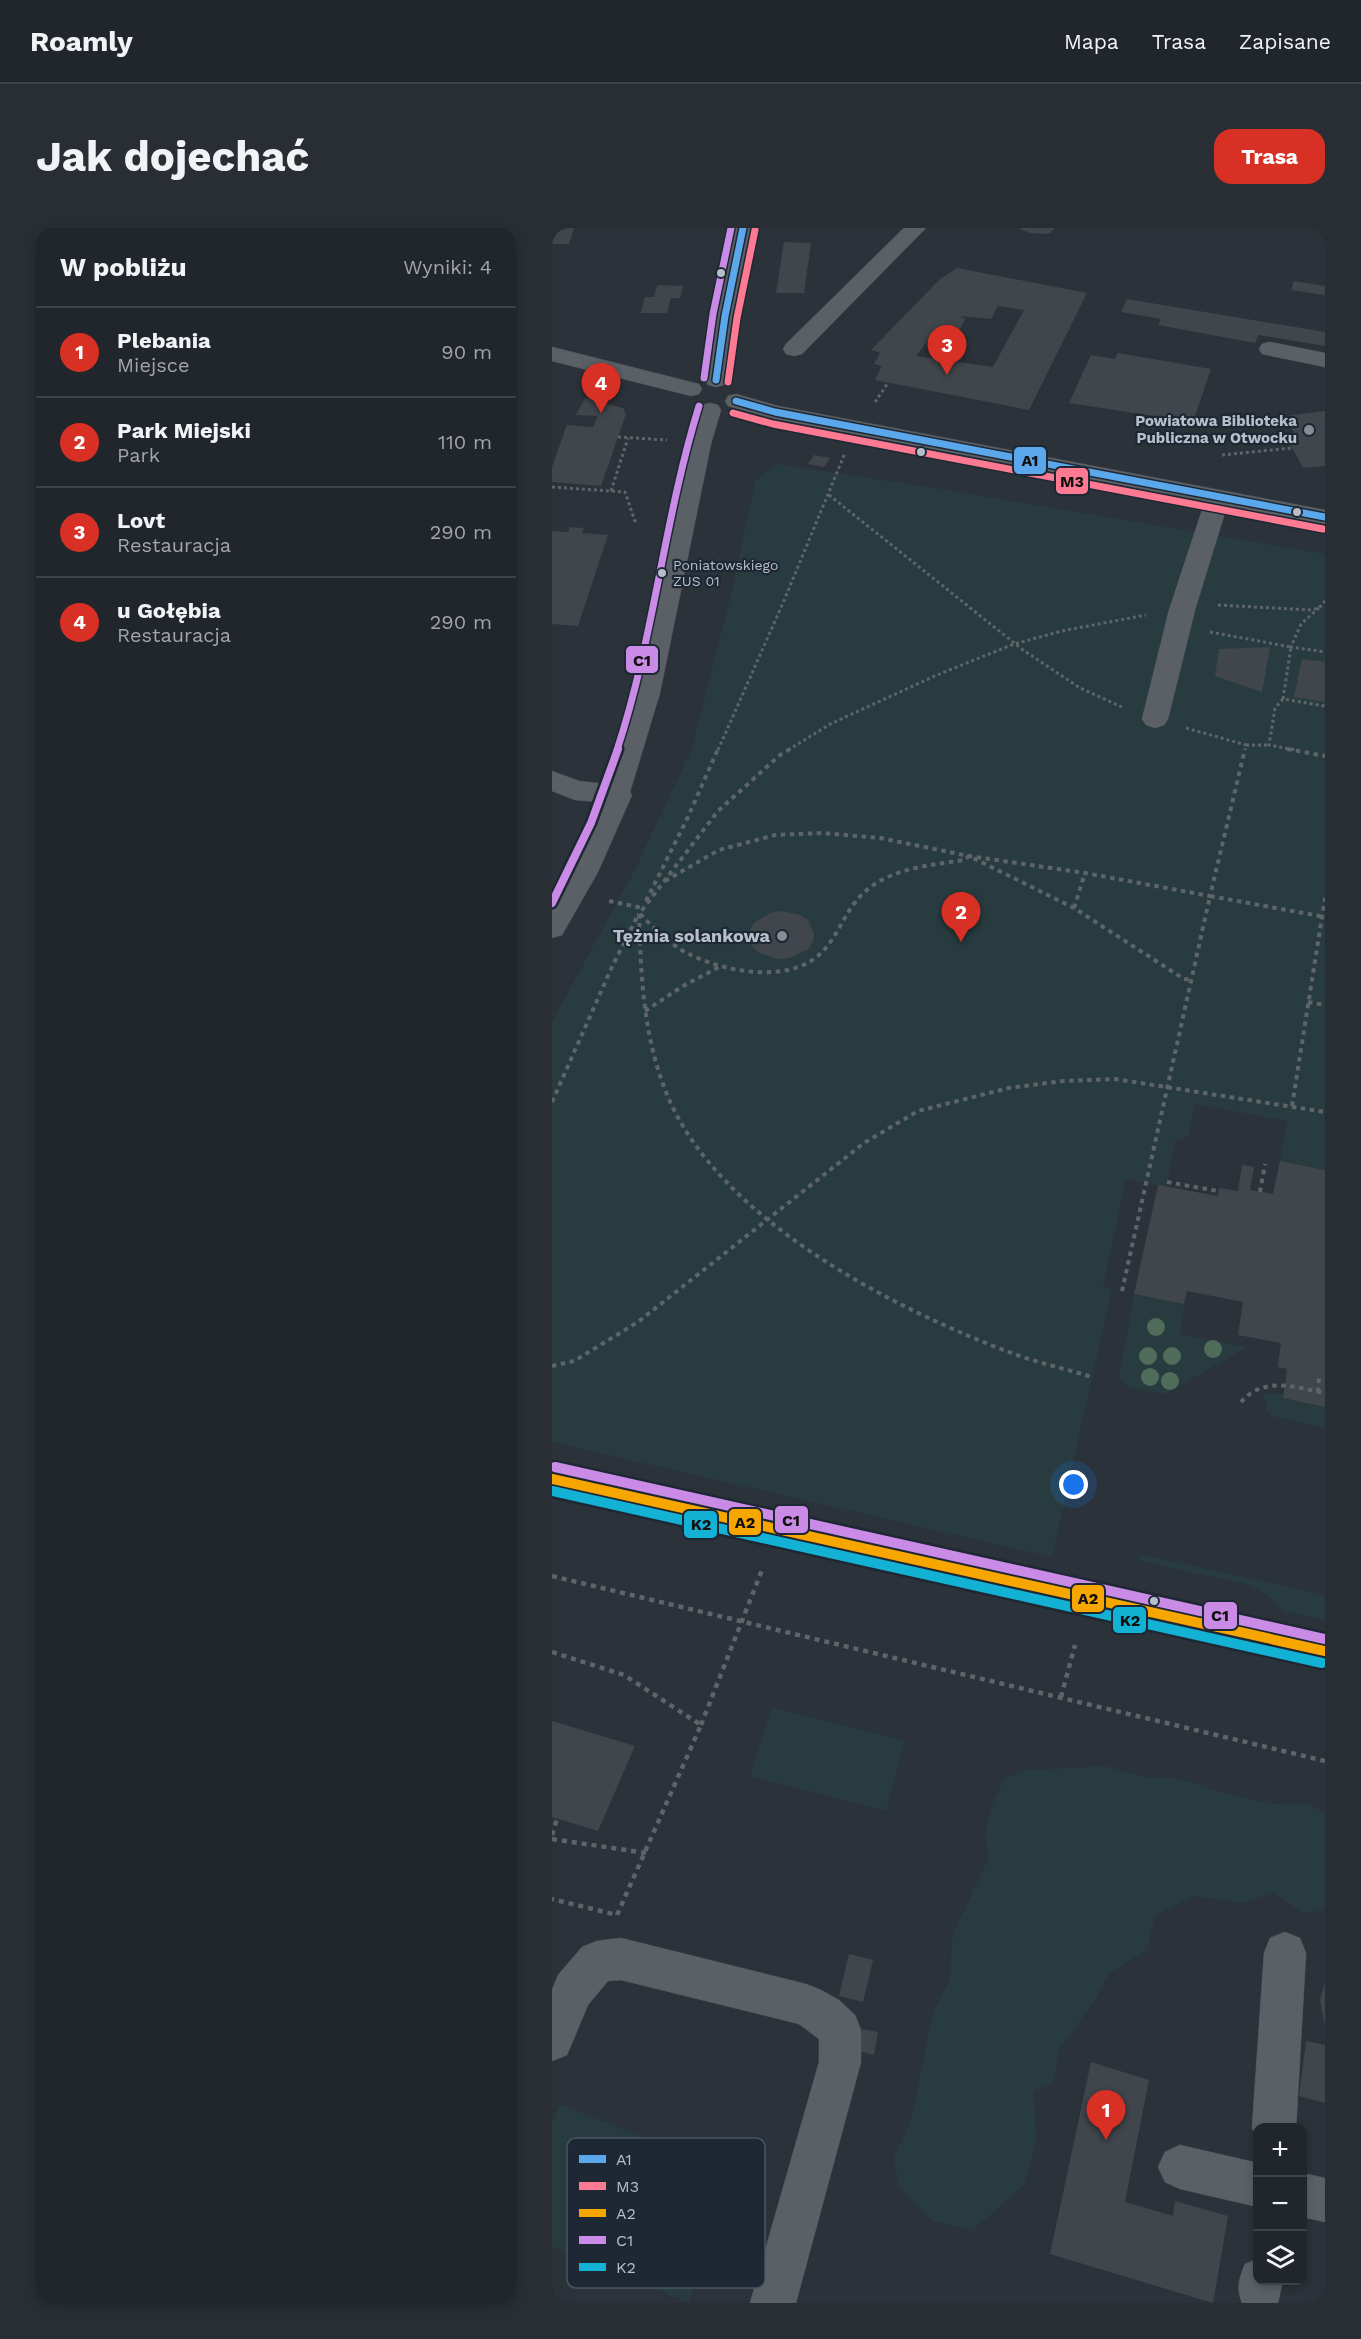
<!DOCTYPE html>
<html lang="pl">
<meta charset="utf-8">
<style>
:root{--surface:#20262b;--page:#282e33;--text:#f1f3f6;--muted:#a2a5a9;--line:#3d4347;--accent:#d93025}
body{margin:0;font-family:"Work Sans",sans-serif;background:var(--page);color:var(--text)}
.controls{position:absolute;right:18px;bottom:18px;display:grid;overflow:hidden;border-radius:12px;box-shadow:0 3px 9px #0003}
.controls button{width:54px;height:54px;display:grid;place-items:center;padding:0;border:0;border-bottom:2px solid var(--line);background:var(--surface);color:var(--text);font:30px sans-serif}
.you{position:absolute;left:522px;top:1257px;width:21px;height:21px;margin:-15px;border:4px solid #fff;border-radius:50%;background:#1a73e8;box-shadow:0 0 0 9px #1a73e833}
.badge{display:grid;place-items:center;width:39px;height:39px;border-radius:50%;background:var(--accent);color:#fff;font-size:20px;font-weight:700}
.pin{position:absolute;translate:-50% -50px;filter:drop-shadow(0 2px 3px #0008)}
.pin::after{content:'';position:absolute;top:32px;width:21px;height:18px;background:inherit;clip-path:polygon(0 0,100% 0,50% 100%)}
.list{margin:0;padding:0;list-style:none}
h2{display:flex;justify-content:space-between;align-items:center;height:78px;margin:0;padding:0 24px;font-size:26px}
h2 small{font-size:20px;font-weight:400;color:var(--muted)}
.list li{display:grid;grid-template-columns:39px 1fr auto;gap:18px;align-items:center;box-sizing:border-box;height:90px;padding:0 24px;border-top:2px solid var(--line)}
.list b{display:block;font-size:22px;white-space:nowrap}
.list p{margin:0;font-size:20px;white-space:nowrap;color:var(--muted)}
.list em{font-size:20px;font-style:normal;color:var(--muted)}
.icon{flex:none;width:33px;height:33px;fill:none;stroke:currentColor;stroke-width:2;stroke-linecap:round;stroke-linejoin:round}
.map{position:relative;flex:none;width:773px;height:2075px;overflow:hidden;border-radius:18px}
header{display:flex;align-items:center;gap:36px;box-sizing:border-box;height:84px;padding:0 30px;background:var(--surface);border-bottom:2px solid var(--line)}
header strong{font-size:28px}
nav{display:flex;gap:33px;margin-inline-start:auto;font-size:21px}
.intro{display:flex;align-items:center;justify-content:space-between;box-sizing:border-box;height:144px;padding:0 36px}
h1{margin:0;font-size:42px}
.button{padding:15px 27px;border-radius:18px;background:var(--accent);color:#fff;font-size:21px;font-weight:700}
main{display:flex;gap:36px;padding:0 36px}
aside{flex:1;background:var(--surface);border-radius:18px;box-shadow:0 3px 9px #0003}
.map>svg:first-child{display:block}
.green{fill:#283c3f}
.building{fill:#40464c;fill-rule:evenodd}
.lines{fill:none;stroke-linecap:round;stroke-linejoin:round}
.minor-casing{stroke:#494e53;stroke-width:1}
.major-casing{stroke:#494e56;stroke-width:1}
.path-far2{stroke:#5e656a;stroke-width:3;stroke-dasharray:3 3;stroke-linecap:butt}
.path-far1{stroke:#5e656a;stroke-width:4;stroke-dasharray:4.5 4.5;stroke-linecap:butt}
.path{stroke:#5e656a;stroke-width:4.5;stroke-dasharray:5 5;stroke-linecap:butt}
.minor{fill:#5b6067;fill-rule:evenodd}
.major{fill:#5d6369;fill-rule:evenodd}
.bus-1-casing{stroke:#1e2834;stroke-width:10}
.bus-2-casing{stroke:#1e2834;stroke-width:10}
.bus-3-casing{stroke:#1e2834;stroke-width:15}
.bus-4-far2-casing{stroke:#1e2834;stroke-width:10}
.bus-4-far1-casing{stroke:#1e2834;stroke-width:13}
.bus-4-casing{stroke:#1e2834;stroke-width:15}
.bus-5-casing{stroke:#1e2834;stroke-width:15}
.bus-1{stroke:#5aa8eb;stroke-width:7}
.bus-2{stroke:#fe7a93;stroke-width:7}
.bus-3{stroke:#f7a600;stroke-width:10}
.bus-4-far2{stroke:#ca8be6;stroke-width:7}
.bus-4-far1{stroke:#ca8be6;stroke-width:8}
.bus-4{stroke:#ca8be6;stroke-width:10}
.bus-5{stroke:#13b2d5;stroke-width:10}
.tree{fill:#4f6b59}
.bus-dot{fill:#b5bec9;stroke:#1e2834;stroke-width:2}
.poi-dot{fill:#858d97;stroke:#1e2834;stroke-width:2}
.labels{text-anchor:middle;stroke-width:4.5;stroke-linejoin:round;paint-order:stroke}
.far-bus-label{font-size:14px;fill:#b5bec9;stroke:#1e2834;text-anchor:start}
.far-poi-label{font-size:15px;font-weight:bold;fill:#b5bec9;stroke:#1e2834;text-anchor:end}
.poi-label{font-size:18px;font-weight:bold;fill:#b5bec9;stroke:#1e2834;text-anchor:end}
.key{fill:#1e2834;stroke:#4b5561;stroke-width:1.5}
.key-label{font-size:16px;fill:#b5bec9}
.line-badge{stroke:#1e2834;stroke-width:2}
.pale-badge-label{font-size:16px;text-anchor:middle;font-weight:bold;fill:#111}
</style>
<header>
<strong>Roamly</strong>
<nav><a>Mapa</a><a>Trasa</a><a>Zapisane</a></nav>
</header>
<div class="intro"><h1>Jak dojechać</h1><a class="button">Trasa</a></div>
<main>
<aside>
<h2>W pobliżu<small>Wyniki: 4</small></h2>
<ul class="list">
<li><span class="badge">1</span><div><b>Plebania</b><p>Miejsce</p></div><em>90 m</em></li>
<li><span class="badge">2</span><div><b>Park Miejski</b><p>Park</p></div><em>110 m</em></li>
<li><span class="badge">3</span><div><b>Lovt</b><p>Restauracja</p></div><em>290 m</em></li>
<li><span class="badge">4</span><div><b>u Gołębia</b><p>Restauracja</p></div><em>290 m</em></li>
</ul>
</aside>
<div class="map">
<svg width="773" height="2075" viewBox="0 0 773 2075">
<rect width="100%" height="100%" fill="#2b3239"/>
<!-- green -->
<g class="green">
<polygon points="225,236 383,260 773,326 773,942 728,933 735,893 643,876 636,909 623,913 614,959 574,951 551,1059 560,1061 500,1329 0,1214 0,794 82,643 139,523 180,363 203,254 212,244"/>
<polygon points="582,1066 632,1076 628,1106 695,1119 614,1166 577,1159 567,1150"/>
<polygon points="716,1165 732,1166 731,1170 773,1179 773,1200 719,1188 713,1180 716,1176 711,1166"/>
<polygon points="588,1326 773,1367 773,1392 731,1383 717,1369 698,1357 587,1333"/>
<polygon points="220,1479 353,1513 334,1583 198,1548"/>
<polygon points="553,1538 594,1549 629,1551 671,1565 721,1576 757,1576 773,1585 773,1682 752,1685 722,1665 691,1675 643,1668 603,1687 595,1722 557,1745 543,1772 507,1822 501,1856 482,1863 484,1915 472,1957 421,2002 380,1993 347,1959 342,1930 359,1892 381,1784 397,1754 401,1706 437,1629 433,1606 441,1574 453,1550 476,1542"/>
<polygon points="8,1876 183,1946 136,2075 0,2018 0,1895"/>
</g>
<!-- building -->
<g class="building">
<polygon points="0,0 22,0 17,16 0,16"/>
<polygon points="468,0 503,0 498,5 492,6 479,5 469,2"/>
<polygon points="232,14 259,15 252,65 224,65"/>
<path d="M405,40L535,65L477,182L323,152L330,138L322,136L328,125L319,122L388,51ZM446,78L472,82L441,139L364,128L376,112L387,114L402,100L408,101L413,91L408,88L439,91Z"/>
<polygon points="742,53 773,58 773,67 739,62"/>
<polygon points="105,57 131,58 128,70 119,70 115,85 89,85 93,69 102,69"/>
<polygon points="575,71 773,104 773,118 707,107 703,115 606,97 609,91 569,84"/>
<polygon points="566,125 659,141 641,194 517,175 539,127 563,131"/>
<polygon points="33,170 71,180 74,186 49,258 0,254 0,239 15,197 41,199 46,188 24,187"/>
<polygon points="773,183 773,238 751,240 738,216 748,216 733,188"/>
<polygon points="262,227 278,230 272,239 256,236"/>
<polygon points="18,299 32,300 30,305 56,307 26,398 0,396 0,303 16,304"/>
<polygon points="718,419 710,464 663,448 667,421"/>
<polygon points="750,431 773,434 773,474 742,469"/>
<polygon points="228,683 248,687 256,692 262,706 261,714 255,722 237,730 225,731 206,724 200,718 197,710 198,702 202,695 218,685"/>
<polygon points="728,933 773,942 773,1179 731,1170 735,1141 726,1139 729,1115 686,1107 691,1074 635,1063 632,1076 582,1066 606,957 666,968 667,960 686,963 690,937 702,939 698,962 721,966"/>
<polygon points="0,1493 83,1518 46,1603 0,1589"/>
<polygon points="297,1726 321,1732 311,1774 287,1768"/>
<polygon points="773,1754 773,1800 768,1771"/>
<polygon points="310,1801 326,1804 322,1827 306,1823"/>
<polygon points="754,1813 773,1817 773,1875 747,1868"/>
<polygon points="539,1834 597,1852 573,1974 621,1988 623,1973 676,1988 661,2075 498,2026"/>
</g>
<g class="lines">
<!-- minor casing -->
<g class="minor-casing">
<g id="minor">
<polygon points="181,0 201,0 184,88 175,152 172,157 164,159 156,157 153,152 162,88"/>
<polygon points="352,0 374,0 250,126 242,128 234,126 231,121 234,116"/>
<polygon points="718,114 773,125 773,139 710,126 707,121 710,116"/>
<polygon points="0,119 147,156 150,161 147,166 139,168 0,133"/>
<polygon points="184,166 226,178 773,282 773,296 675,278 643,382 616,491 612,497 603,500 594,497 590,491 617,382 653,273 223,191 176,178 173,173 176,168"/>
<path d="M158,175L166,177L169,182L159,216L108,465L78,564L80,567L46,644L10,707L0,710V674L17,644L47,574L23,572L0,563V543L27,553L54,556C79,485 96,412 111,338C121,286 130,233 147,182L150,177Z"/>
<polygon points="733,1704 748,1710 754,1725 744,1900 706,1900 706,1912 700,1900 712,1725 718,1710"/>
<polygon points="69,1710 254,1756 269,1762 287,1772 303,1787 309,1802 309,1834 244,2075 198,2075 267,1834 267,1811 247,1796 69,1752 56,1753 36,1777 15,1827 0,1833 0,1762 6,1747 30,1719 45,1713"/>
<polygon points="628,1917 706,1935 706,1979 628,1961 613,1954 606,1939 613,1924"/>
<polygon points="750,1945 773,1950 773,1994 750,1989"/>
<path d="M706,2031V2052H731L726,2075H690C684,2060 687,2051 693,2036Z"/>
</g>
</g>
<!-- major casing -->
<g class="major-casing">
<polygon id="major" points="0,1235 773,1405 773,1441 0,1267"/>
</g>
<!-- path-far2 -->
<g class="path-far2">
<polyline points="323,174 336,155"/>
<polyline points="66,209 115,212"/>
<polyline points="670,227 740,220"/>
<polyline points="0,259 73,264 84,296"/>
<polyline points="59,263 76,210"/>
<polyline points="277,267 471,422 528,460 570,479"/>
<polyline points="666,377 759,382 767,380 773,373"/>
<polyline points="767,380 749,396 739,419 773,424"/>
<polyline points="658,404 739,419 731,471 773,478"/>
<polyline points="731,471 723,480 717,517 743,522"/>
<polyline points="634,500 694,517 693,522"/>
<polyline points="694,517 717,517"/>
<polyline points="166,522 231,375 293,225"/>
<polyline points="236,522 280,495 385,447 462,416 510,403 594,387"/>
</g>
<!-- path-far1 -->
<g class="path-far1">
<path d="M238,521L228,527L166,583L87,686C89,749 91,809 116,869C169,993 342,1081 462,1126C487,1135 514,1141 540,1149"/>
<polyline points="735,521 773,528"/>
<polyline points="113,653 167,622 223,607 270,605 328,610 417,628 533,645 658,668 693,521"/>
<polyline points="57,673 91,680"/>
<polyline points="94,673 135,591 166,521"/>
<polyline points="522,680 533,645"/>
<path d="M88,686C103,701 118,717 137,726C173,744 236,756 268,726C290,705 293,677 320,658C347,639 381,637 412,632L417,628L522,680L632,751L641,752"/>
<polyline points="756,774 773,777"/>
<polyline points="93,783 131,758 169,738"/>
<polyline points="0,874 59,741 86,687"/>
<polyline points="740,878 773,670"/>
<polyline points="615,954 666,963"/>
<polyline points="708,964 713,936"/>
<polyline points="570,1063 658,668 773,689"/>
<polyline points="0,1138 22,1133 86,1094 312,915 366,883 457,860 511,853 563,851 773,884"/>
<polyline points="766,1164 767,1147"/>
<path d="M689,1174C712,1148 743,1159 773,1165"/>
</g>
<!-- path -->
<g class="path">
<polyline points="0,1348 773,1533"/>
<polyline points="0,1424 72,1447 149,1497 65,1687 0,1671"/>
<polyline points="509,1469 523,1417"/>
<polyline points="149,1497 210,1342"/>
<polyline points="0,1607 5,1591"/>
<polyline points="0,1611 94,1625"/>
</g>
<!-- minor -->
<use href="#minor" class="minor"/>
<!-- major -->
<use href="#major" class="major"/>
<!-- bus-1 casing -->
<g class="bus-1-casing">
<g id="bus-1">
<polyline points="164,152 173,88 191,0"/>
<polyline points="184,173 223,184 773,289"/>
</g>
</g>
<!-- bus-2 casing -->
<g class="bus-2-casing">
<g id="bus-2">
<polyline points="176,154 185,90 203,2"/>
<polyline points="181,185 221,196 771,301"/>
</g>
</g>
<!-- bus-3 casing -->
<g class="bus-3-casing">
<polyline id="bus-3" points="0,1251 773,1423"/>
</g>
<!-- bus-4-far2 casing -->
<g class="bus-4-far2-casing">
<g id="bus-4-far2">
<polyline points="152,150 161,86 179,0"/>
<path d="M65,522C102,410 112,291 147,178"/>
</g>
</g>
<!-- bus-4-far1 casing -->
<g class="bus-4-far1-casing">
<polyline id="bus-4-far1" points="0,675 39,595 66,521"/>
</g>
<!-- bus-4 casing -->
<g class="bus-4-casing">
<polyline id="bus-4" points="3,1239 773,1411"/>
</g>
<!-- bus-5 casing -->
<g class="bus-5-casing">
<polyline id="bus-5" points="0,1263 770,1435"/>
</g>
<!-- bus-1 -->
<use href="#bus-1" class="bus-1"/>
<!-- bus-2 -->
<use href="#bus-2" class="bus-2"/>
<!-- bus-3 -->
<use href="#bus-3" class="bus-3"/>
<!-- bus-4-far2 -->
<use href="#bus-4-far2" class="bus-4-far2"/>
<!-- bus-4-far1 -->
<use href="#bus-4-far1" class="bus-4-far1"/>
<!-- bus-4 -->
<use href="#bus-4" class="bus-4"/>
<!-- bus-5 -->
<use href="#bus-5" class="bus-5"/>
</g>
<!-- trees -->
<g class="tree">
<circle cx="604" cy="1099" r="9"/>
<circle cx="661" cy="1121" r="9"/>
<circle cx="596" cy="1128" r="9"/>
<circle cx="620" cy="1128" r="9"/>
<circle cx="598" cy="1149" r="9"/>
<circle cx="618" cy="1153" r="9"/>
</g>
<!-- markers -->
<g class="bus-dot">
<circle cx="169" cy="45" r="5"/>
<circle cx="369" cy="224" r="5"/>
<circle cx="745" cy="284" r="5"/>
<circle cx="110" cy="345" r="5"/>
<circle cx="602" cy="1373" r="5"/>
</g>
<g class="poi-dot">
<circle cx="757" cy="202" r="6"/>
<circle cx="230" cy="708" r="6"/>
</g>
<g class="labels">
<!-- far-bus labels -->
<g class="far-bus-label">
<text x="121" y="342">Poniatowskiego<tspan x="121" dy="16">ZUS 01</tspan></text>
</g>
<!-- far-poi labels -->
<g class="far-poi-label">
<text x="745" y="198">Powiatowa Biblioteka<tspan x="745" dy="17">Publiczna w Otwocku</tspan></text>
</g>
<!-- poi labels -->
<g class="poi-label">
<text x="218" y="714">Tężnia solankowa</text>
</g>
</g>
<!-- legend -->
<rect x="15" y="1910" width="198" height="150" rx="9" class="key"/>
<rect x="27" y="1927" width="27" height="8" fill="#5aa8eb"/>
<rect x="27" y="1954" width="27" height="8" fill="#fe7a93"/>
<rect x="27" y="1981" width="27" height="8" fill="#f7a600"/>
<rect x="27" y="2008" width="27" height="8" fill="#ca8be6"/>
<rect x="27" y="2035" width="27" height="8" fill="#13b2d5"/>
<g class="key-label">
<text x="64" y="1937">A1</text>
<text x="64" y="1964">M3</text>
<text x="64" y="1991">A2</text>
<text x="64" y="2018">C1</text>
<text x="64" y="2045">K2</text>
</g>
<g class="line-badge">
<rect x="461" y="218" width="34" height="29" rx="6" fill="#5aa8eb"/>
<rect x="503" y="239" width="34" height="28" rx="6" fill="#fe7a93"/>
<rect x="73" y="417" width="34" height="29" rx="6" fill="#ca8be6"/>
<rect x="222" y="1277" width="35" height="29" rx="6" fill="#ca8be6"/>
<rect x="176" y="1280" width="34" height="28" rx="6" fill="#f7a600"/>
<rect x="131" y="1282" width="35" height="29" rx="6" fill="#13b2d5"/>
<rect x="519" y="1356" width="34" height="29" rx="6" fill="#f7a600"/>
<rect x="651" y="1373" width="35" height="29" rx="6" fill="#ca8be6"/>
<rect x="560" y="1378" width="35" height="28" rx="6" fill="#13b2d5"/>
</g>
<g class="pale-badge-label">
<text x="478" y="238">A1</text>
<text x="520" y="259">M3</text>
<text x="90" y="438">C1</text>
<text x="239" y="1298">C1</text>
<text x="193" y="1300">A2</text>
<text x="149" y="1302">K2</text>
<text x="536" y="1376">A2</text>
<text x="668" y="1393">C1</text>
<text x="578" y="1398">K2</text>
</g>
</svg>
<div class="controls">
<button>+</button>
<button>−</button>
<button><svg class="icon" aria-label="layers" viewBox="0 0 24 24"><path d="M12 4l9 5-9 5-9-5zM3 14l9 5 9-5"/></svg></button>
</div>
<div class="you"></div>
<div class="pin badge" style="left:554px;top:1912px">1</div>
<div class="pin badge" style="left:409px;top:714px">2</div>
<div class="pin badge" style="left:395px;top:147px">3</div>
<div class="pin badge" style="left:49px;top:185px">4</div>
</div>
</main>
